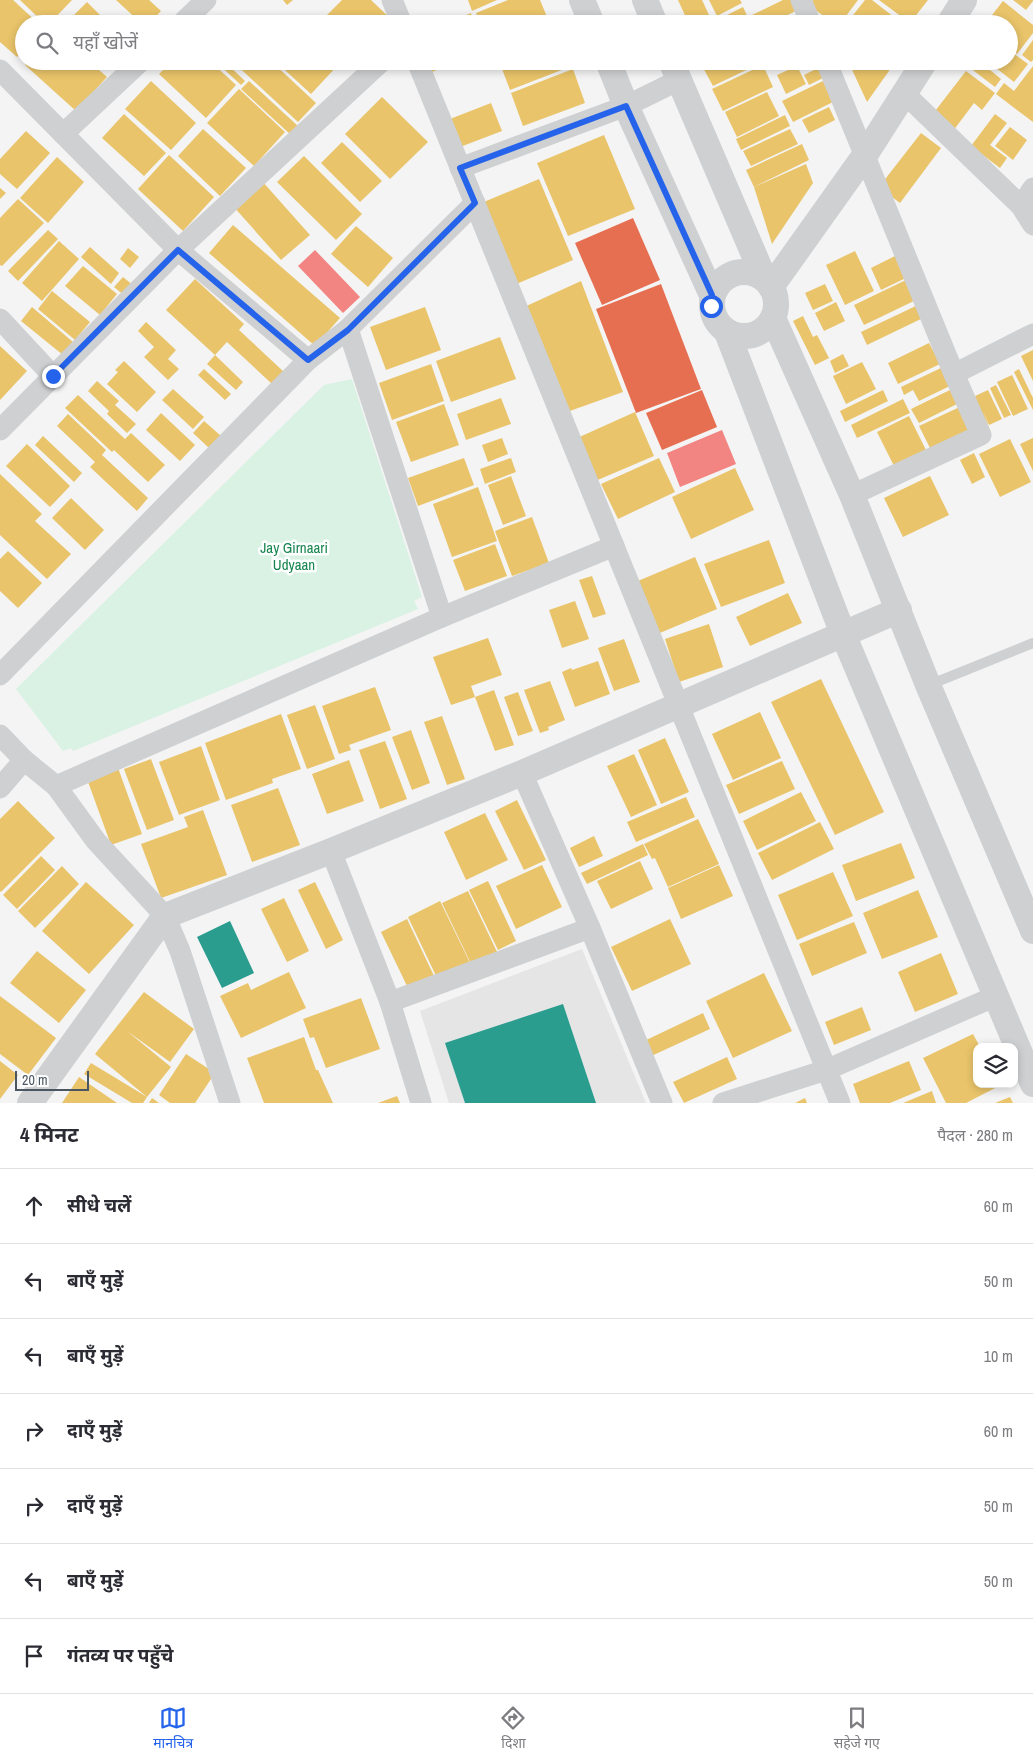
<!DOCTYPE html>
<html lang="hi">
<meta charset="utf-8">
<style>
:root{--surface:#fff;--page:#f7f7f7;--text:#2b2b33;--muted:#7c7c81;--line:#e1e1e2;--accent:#2563eb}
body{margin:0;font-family:"Archivo Narrow","Noto Sans Devanagari",sans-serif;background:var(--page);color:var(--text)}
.controls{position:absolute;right:15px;bottom:15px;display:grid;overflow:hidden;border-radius:10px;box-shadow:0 2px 8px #0003}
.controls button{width:45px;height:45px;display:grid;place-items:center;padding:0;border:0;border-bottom:1px solid var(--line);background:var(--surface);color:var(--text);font:25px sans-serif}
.scale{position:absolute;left:15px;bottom:12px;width:74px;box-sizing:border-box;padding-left:5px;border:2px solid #4a5661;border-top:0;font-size:14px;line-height:18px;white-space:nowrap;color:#4a5661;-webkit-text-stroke:4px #fff;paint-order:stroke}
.stop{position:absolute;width:15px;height:15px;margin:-11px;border:4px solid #2563eb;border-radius:50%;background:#fff}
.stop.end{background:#2563eb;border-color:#fff;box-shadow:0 1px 5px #0008}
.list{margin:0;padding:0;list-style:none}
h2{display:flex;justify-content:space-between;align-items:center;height:65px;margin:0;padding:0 20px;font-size:21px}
h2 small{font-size:16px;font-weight:400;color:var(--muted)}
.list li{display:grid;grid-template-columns:32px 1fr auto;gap:15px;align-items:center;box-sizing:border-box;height:75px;padding:0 20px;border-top:1px solid var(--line)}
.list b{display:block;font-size:19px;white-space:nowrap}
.list em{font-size:16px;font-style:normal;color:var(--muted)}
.icon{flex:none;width:28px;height:28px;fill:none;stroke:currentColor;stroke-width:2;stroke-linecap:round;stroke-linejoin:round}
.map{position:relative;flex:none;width:1033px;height:1103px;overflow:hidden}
.search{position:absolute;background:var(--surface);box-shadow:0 2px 8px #0003;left:15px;right:15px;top:15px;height:55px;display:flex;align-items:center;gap:12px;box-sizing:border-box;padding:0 18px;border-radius:28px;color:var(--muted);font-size:19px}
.sheet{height:590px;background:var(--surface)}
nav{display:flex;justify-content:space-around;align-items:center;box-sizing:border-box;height:70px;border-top:1px solid var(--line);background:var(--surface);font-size:14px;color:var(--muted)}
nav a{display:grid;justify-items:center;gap:2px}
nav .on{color:var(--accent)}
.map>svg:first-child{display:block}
.education{fill:#e6e5e6}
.green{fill:#d9f2e3}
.homes{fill:#e9c46a}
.shops{fill:#e76f51}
.schools{fill:#2a9d8f}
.health{fill:#f28482}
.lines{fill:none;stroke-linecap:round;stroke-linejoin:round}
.service{stroke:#ced0d2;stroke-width:10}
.minor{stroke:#ced0d2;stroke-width:21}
.tertiary{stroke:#ced0d2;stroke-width:26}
.route{stroke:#2563eb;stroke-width:6}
.labels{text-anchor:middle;stroke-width:5;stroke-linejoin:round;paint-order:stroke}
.park-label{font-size:15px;fill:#17864f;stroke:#fff}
</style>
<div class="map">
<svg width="1033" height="1103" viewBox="0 0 1033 1103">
<rect width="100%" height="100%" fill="#f4f4f4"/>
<!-- education -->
<polygon class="education" points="582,949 646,1103 449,1103 420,1011"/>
<!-- green -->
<polygon class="green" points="352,379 422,597 414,601 418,609 73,751 71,748 63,751 16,689 324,385"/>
<!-- homes -->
<g class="homes">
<polygon points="0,0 13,0 39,24 24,24 24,50 17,57 0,42"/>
<polygon points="20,0 72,0 49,24 45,24"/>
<polygon points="116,0 149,0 161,11 149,24 142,24"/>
<polygon points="283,0 293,0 287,5"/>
<polygon points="342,0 371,0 394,22 393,24 318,24"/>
<polygon points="468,0 497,0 472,11"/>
<polygon points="508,0 540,0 550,24 480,24 476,13"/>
<polygon points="678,0 702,0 710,17 696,24 689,24"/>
<polygon points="709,0 740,0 742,3 717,16"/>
<polygon points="783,0 792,0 798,10 769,24 757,24 752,15"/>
<polygon points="813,0 858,0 840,24 834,24 809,5"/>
<polygon points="865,0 872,0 903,24 856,24 850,19"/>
<polygon points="879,0 928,0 910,23"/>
<polygon points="1013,0 1033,0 1033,1 1026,10"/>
<polygon points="1003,1 1033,25 1033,33 1017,54 1009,48 1009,24 985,24"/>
<polygon points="87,2 109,24 83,24 74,15"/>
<polygon points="743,7 751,24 709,24"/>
<polygon points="471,13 474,24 444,24"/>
<polygon points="796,15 800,24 779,24"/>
<polygon points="1033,40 1033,60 1031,62 1022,55"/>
<polygon points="1009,50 1028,64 1014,82 987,61 1009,61"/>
<polygon points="28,61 89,61 107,77 76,111 25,65"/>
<polygon points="96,61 112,61 106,69"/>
<polygon points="172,61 210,61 236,85 206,118 159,74"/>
<polygon points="215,61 224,61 245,81 241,85"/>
<polygon points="232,61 248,61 257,70 266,61 271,61 316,103 298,122"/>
<polygon points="275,61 334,61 338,65 311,94"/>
<polygon points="345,61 356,61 350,67"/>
<polygon points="424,61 460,61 429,73"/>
<polygon points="499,61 570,61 572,66 510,90"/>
<polygon points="707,61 765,61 713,86 701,64"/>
<polygon points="768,61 784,61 771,68"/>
<polygon points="848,61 896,61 867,102"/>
<polygon points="961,61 979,61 1001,79 995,87"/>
<polygon points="763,65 773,87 723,111 712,89"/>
<polygon points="824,65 829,75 809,85 804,75"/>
<polygon points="797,66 806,84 786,94 777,75"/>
<polygon points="1033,66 1033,122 996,94 1004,83 1014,91"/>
<polygon points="573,69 585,103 523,126 511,93"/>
<polygon points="966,71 995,93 982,110 974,103 953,131 932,115"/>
<polygon points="151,81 196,123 171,150 125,109"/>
<polygon points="249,81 299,127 291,135 241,89"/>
<polygon points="823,81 833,102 793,122 782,101"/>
<polygon points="239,89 285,132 254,166 207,123"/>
<polygon points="767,92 779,116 737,137 725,112"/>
<polygon points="382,97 428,142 390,179 345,134"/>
<polygon points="491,103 502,131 460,147 450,119"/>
<polygon points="829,107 835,120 809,133 802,120"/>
<polygon points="124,114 166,153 144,176 102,138"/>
<polygon points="995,114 1007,123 990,145 1007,158 1000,168 971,146"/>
<polygon points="785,115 790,126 741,150 736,139"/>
<polygon points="1010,127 1027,140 1013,160 995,146"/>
<polygon points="203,129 246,168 220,196 178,156"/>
<polygon points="790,129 798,144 751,166 743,151"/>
<polygon points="26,131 50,153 17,189 0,174 0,159"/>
<polygon points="921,133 941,148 900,203 879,187"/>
<polygon points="604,135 635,209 568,236 537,163"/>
<polygon points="342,142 382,181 360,202 321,163"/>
<polygon points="802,144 809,160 754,187 746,170"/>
<polygon points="169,155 214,197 183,231 138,189"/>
<polygon points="304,156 362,214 336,240 277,182"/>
<polygon points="57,157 84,182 48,223 20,198"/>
<polygon points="806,164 813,183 772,244 754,187"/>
<polygon points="539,179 573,260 514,285 479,204"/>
<polygon points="262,181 310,235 281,260 233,206"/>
<polygon points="0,188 6,193 0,199"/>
<polygon points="18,199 44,223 2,266 0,265 0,218"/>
<polygon points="233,225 340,318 315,346 209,253"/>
<polygon points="356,226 393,258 368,287 331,254"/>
<polygon points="48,230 58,239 18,281 8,271"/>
<polygon points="59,241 79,259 42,301 22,283"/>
<polygon points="90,247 119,273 111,284 81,257"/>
<polygon points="128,248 139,257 130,268 120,259"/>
<polygon points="855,251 874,291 845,305 826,265"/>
<polygon points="899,254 910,276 881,290 871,268"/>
<polygon points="83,266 117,294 100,315 65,286"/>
<polygon points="123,277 134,286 125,296 114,287"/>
<polygon points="195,279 244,324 239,330 284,372 272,384 227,342 215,355 243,382 236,390 207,364 215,355 166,310"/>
<polygon points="906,280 916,300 864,325 854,305"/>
<polygon points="581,281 623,392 567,412 522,308"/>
<polygon points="825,284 833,301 813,310 805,293"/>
<polygon points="52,291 90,322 75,340 38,309"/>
<polygon points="836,302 845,321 824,331 815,313"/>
<polygon points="920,304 927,316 867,345 861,332"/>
<polygon points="32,307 73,342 63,355 21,321"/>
<polygon points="425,307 441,350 386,370 370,327"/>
<polygon points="803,316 813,337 817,335 829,358 815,365 793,321"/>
<polygon points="146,322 176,350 168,359 179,369 168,380 144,357 154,347 138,331"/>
<polygon points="500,337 516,379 451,402 436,361"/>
<polygon points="929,343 940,364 898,384 888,363"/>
<polygon points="0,346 27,371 0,400"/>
<polygon points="1033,350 1033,381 1021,356"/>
<polygon points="843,354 849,366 835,373 830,361"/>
<polygon points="124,361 156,392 137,412 107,384 118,372 115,370"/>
<polygon points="862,362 876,389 846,404 833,376"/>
<polygon points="431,364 444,401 392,420 379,383"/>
<polygon points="943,367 954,384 919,401 913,390 904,395 901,387"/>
<polygon points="204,369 231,394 225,400 198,375"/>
<polygon points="1019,369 1033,398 1033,410 1014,372"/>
<polygon points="1012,375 1028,409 1013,416 997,382"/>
<polygon points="97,381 119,401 115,405 136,424 127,433 107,414 109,411 88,391"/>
<polygon points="996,385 1011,415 1004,418 990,388"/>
<polygon points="954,388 961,402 919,423 911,409"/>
<polygon points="173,389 204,417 193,429 162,400"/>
<polygon points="883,390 888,401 845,422 840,411"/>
<polygon points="988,390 1002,419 989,425 983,411 988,424 981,428 975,396"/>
<polygon points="78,395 125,439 131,433 165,465 148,482 114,450 112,452 65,408"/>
<polygon points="501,398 511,424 466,440 457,414"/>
<polygon points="903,399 910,413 857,438 851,425"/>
<polygon points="444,404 459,445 411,462 396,422"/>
<polygon points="964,405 977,432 933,454 919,426"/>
<polygon points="635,412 654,456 593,482 575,439"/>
<polygon points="161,413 195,445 180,461 146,430"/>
<polygon points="68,414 106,450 102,455 148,498 137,511 90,467 95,462 57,426"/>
<polygon points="909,416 926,450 894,466 877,432"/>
<polygon points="204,421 221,436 209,448 193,433"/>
<polygon points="43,436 82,473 74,482 35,445"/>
<polygon points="502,438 508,454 488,462 482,445"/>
<polygon points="1033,438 1033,471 1020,444"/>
<polygon points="1010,439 1031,482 1000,497 979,454"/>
<polygon points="27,444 70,486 50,507 6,466"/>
<polygon points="974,453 985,477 972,484 960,460"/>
<polygon points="464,458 474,485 418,506 408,478"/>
<polygon points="511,458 516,472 485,484 480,469"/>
<polygon points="659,458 675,492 618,519 601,484"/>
<polygon points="735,468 754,510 691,539 672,497"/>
<polygon points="0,474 42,514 35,521 71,554 47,579 0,535"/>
<polygon points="511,476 526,516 503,525 488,485"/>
<polygon points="930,476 949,515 903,537 884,498"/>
<polygon points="478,487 497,541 452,557 433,504"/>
<polygon points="71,498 104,530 85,550 52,518"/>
<polygon points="532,517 549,563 512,576 495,531"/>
<polygon points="769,540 785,583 721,607 704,564"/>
<polygon points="495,544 507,576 465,591 453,560"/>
<polygon points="8,551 42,583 18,608 0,591 0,559"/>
<polygon points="695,557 717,609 655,635 633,583"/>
<polygon points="592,576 606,614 593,618 579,580"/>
<polygon points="788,593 802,623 750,646 736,617"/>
<polygon points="575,601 589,639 562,648 549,610"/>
<polygon points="709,624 723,667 679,682 665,639"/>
<polygon points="488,638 502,675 471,686 475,697 451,705 433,657"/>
<polygon points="624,639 640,682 614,691 598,648"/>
<polygon points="598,661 610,694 575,707 562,672 571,668 572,670"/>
<polygon points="821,679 884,812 835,835 771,702"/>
<polygon points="550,681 565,720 548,727 549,730 540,733 524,690"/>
<polygon points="375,687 391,730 349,745 351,750 339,754 322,706"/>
<polygon points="494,690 514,745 495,751 475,697"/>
<polygon points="518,692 533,731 518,736 504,697"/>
<polygon points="315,705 335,759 307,769 287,715"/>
<polygon points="760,712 781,758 733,780 712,734"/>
<polygon points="281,714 301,769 272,779 273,783 226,800 205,743"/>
<polygon points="442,716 465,779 447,785 424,722"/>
<polygon points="411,730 430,783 412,790 392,737"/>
<polygon points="665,738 689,792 661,804 638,750"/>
<polygon points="385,741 407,799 380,809 359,750"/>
<polygon points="201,746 220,800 179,815 159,762"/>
<polygon points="634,754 657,805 631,817 607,766"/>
<polygon points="151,759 174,820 147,830 124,769"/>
<polygon points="349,760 364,801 327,814 312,774"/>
<polygon points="782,761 795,789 739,814 726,785"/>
<polygon points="118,768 142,834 111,845 87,779"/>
<polygon points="278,788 300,845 252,862 231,805"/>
<polygon points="801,792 816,821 757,850 743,821"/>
<polygon points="686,797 695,817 636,842 627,822"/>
<polygon points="517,800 546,860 524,870 495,811"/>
<polygon points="18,801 55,838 1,892 0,891 0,819"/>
<polygon points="203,810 227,875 161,898 141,844 188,827 184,817"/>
<polygon points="485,813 508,860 466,880 444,832"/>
<polygon points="698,819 719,864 668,887 655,858 652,859 644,844"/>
<polygon points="820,822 834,849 772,880 758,853"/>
<polygon points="594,836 603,856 579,867 570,848"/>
<polygon points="901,843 915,878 856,901 842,865"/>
<polygon points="643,844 648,855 587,884 581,873"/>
<polygon points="41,856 55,870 17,909 3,895"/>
<polygon points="640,861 653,889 611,909 597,881"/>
<polygon points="542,865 562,907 516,929 496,886"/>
<polygon points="719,865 733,896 681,919 668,888"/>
<polygon points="62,866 79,884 35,928 18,911"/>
<polygon points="833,872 853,916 797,940 778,895"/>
<polygon points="488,881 516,941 498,950 469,890"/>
<polygon points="86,882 134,925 89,974 42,931"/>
<polygon points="315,882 343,940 326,949 298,890"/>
<polygon points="918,890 938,937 882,959 863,913"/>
<polygon points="468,891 498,954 472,966 442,903"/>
<polygon points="284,898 309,951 287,962 261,909"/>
<polygon points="440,901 471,965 438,980 408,917"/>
<polygon points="407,919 435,978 409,990 381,932"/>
<polygon points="670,919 691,964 632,991 611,947"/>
<polygon points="854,922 867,953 812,976 799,944"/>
<polygon points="37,951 86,990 59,1023 10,983"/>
<polygon points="941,953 958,994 915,1012 898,972"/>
<polygon points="289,972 306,1008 241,1038 220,996 248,983 251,990"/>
<polygon points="764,973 792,1031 733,1058 706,1001"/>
<polygon points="144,992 194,1029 170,1062 127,1031 171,1067 147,1097 95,1054"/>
<polygon points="0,996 56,1038 28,1075 0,1054"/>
<polygon points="361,998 380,1049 326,1068 314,1037 310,1038 303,1019"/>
<polygon points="862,1007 871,1030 834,1045 825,1022"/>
<polygon points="703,1013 710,1029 649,1057 642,1042"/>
<polygon points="973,1034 980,1047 977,1047 977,1084 998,1084 999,1086 966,1103 946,1103 923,1058"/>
<polygon points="304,1037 316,1070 318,1070 333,1103 264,1103 247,1058"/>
<polygon points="186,1054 215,1073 195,1103 170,1103 159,1095"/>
<polygon points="727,1057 737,1079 684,1103 673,1082"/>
<polygon points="0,1061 18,1075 0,1099"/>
<polygon points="909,1061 921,1090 890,1103 860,1103 853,1084"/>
<polygon points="91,1063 147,1097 143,1103 132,1103 84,1074"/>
<polygon points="79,1077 117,1103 62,1103"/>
<polygon points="932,1091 936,1103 903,1103"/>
<polygon points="397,1096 400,1103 378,1103"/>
<polygon points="1010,1097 1013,1103 995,1103"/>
<polygon points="152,1098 159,1103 149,1103"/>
<polygon points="805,1098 807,1103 795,1103"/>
</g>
<!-- shops -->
<g class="shops">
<polygon points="633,218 660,280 602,305 575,243"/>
<polygon points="661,284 701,389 636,413 596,309"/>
<polygon points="702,390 717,427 662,450 646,413"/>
</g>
<!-- schools -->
<g class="schools">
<polygon points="230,921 254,973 222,988 197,937"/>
<polygon points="563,1004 596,1103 465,1103 445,1043"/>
</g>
<!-- health -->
<g class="health">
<polygon points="315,250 360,297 343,313 298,266"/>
<polygon points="722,430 736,464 680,487 667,453"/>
</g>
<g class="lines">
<!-- service -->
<polyline class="service" points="929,685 1033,643"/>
<!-- minor -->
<g class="minor">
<polyline points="392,0 402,24"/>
<polyline points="801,0 811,24"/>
<polyline points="181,24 206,0"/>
<polyline points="417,61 840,1103"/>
<polyline points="826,61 954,374 981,435 852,495"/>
<polyline points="0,70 178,250 308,360"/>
<polyline points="904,93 1021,206 1033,225"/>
<polyline points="63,134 141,61"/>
<polyline points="460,168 626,106 679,80"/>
<polyline points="1021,206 1033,188"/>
<polyline points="0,319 53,376"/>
<polyline points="348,329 442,617"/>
<polyline points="954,374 1033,334"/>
<polyline points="0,430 178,250 382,61"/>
<polyline points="0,675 308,360 348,329 475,203"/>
<polyline points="0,735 24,760 56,786 96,841 165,916 180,951 230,1103"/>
<polyline points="522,773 590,928 662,1103"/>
<polyline points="56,786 442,617 614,546"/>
<polyline points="0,788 24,760"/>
<polyline points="331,851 390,1002 421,1103"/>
<polyline points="390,1002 590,928"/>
<polyline points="723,1103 826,1070 996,996"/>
</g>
<!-- tertiary -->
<g class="tertiary">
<polyline points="582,0 592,24"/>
<polyline points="645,0 655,24"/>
<polyline points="949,24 964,0"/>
<polyline points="608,61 626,106 712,295"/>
<polyline points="671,61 764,278"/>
<circle cx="744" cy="304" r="32"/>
<polyline points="771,287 865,155 925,61"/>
<polyline points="773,318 852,495 928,685 1033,931"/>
<polyline points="727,332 843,634 1033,1084"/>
<polyline points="30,1103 165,916 331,851 522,773 899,610"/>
</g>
</g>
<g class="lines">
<!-- route -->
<polyline class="route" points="53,376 178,250 308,360 348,330 475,203 460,168 626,106 712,295 711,306"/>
</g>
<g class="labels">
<!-- park labels -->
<g class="park-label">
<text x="294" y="553">Jay Girnaari<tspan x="294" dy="17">Udyaan</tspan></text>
</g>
</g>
</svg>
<div class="controls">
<button><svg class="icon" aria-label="layers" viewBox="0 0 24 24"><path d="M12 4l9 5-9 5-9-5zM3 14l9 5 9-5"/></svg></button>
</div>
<div class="scale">20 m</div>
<div class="stop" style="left:711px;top:306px"></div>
<div class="stop end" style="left:53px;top:376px"></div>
<div class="search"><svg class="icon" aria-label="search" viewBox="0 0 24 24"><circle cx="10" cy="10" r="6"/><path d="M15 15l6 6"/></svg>यहाँ खोजें</div>
</div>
<section class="sheet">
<h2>4 मिनट<small>पैदल · 280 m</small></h2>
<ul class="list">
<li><svg class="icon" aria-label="ahead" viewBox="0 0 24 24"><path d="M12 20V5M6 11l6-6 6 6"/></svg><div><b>सीधे चलें</b></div><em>60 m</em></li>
<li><svg class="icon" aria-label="left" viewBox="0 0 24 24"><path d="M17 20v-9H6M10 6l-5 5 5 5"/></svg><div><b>बाएँ मुड़ें</b></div><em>50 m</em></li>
<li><svg class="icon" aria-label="left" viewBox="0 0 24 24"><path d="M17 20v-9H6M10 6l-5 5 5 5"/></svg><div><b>बाएँ मुड़ें</b></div><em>10 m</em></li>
<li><svg class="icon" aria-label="right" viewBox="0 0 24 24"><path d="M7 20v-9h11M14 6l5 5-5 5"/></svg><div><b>दाएँ मुड़ें</b></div><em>60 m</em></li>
<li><svg class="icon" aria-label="right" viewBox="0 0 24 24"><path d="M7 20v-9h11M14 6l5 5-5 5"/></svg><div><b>दाएँ मुड़ें</b></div><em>50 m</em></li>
<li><svg class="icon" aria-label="left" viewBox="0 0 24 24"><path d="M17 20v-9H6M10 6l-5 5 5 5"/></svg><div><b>बाएँ मुड़ें</b></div><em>50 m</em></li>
<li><svg class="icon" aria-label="arrive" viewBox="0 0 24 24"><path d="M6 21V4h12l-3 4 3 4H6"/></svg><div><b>गंतव्य पर पहुँचे</b></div></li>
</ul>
</section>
<nav>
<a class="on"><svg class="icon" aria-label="map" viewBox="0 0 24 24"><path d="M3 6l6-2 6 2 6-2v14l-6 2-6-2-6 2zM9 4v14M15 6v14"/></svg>मानचित्र</a>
<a><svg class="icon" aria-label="directions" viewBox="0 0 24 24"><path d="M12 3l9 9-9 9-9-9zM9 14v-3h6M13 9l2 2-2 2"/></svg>दिशा</a>
<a><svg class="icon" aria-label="saved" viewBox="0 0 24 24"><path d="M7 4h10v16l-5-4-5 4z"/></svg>सहेजे गए</a>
</nav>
